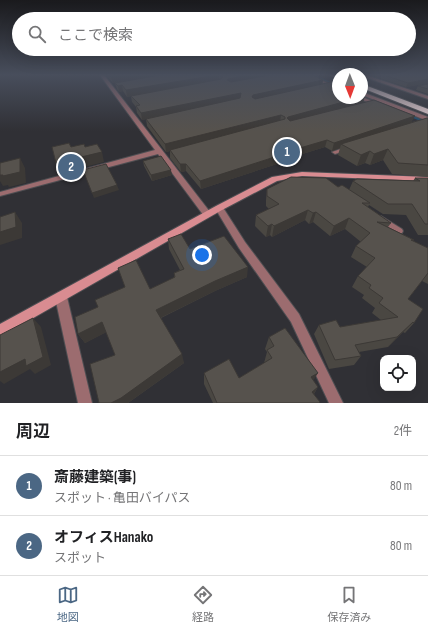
<!DOCTYPE html>
<html lang="ja">
<meta charset="utf-8">
<style>
:root{--surface:#fff;--page:#f2f2f2;--text:#202124;--muted:#757577;--line:#e0e0e0;--accent:#4b6784}
body{margin:0;font-family:"Sofia Sans Condensed","Noto Sans JP",sans-serif;background:var(--page);color:var(--text)}
.controls{position:absolute;right:12px;bottom:12px;display:grid;overflow:hidden;border-radius:8px;box-shadow:0 4px 16px #0002}
.controls button{width:36px;height:36px;display:grid;place-items:center;padding:0;border:0;border-bottom:1px solid var(--line);background:var(--surface);color:var(--text);font:20px sans-serif}
.compass{position:absolute;left:332px;top:68px;width:36px;height:36px;border-radius:50%;background:var(--surface);box-shadow:0 4px 16px #0002;rotate:179deg}
.you{position:absolute;left:202px;top:255px;width:14px;height:14px;margin:-10px;border:3px solid #fff;border-radius:50%;background:#1a73e8;box-shadow:0 0 0 6px #1a73e833}
.badge{display:grid;place-items:center;width:26px;height:26px;border-radius:50%;background:var(--accent);color:#fff;font-size:13px;font-weight:700}
.pin{position:absolute;translate:-50% -50%;border:2px solid #fff;box-shadow:0 1px 4px #0006}
.list{margin:0;padding:0;list-style:none}
h2{display:flex;justify-content:space-between;align-items:center;height:52px;margin:0;padding:0 16px;font-size:17px}
h2 small{font-size:13px;font-weight:400;color:var(--muted)}
.list li{display:grid;grid-template-columns:26px 1fr auto;gap:12px;align-items:center;box-sizing:border-box;height:60px;padding:0 16px;border-top:1px solid var(--line)}
.list b{display:block;font-size:15px;white-space:nowrap}
.list p{margin:0;font-size:13px;white-space:nowrap;color:var(--muted)}
.list em{font-size:13px;font-style:normal;color:var(--muted)}
.icon{flex:none;width:22px;height:22px;fill:none;stroke:currentColor;stroke-width:2;stroke-linecap:round;stroke-linejoin:round}
.map{position:relative;flex:none;width:428px;height:403px;overflow:hidden}
.search{position:absolute;background:var(--surface);box-shadow:0 4px 16px #0002;left:12px;right:12px;top:12px;height:44px;display:flex;align-items:center;gap:10px;box-sizing:border-box;padding:0 14px;border-radius:22px;color:var(--muted);font-size:15px}
.sheet{height:172px;background:var(--surface)}
nav{display:flex;justify-content:space-around;align-items:center;box-sizing:border-box;height:56px;border-top:1px solid var(--line);background:var(--surface);font-size:11px;color:var(--muted)}
nav a{display:grid;justify-items:center;gap:2px}
nav .on{color:var(--accent)}
.map>svg:first-child{display:block}
.lines{fill:none;stroke-linecap:round;stroke-linejoin:round}
.stream{fill:#1f5073;fill-rule:evenodd}
.street-casing{stroke:#4e4e52;stroke-width:2}
.secondary-casing{stroke:#4e4e52;stroke-width:2}
.highway-casing{stroke:#4e4e52;stroke-width:2}
.street{fill:#9c6c6f;fill-rule:evenodd}
.secondary{fill:#d98c91;fill-rule:evenodd}
.highway{fill:#f4dbdc;fill-rule:evenodd}
.wall{fill:#4a4742}
.shaded-wall{fill:#3c3936}
.building{fill:#56524d;stroke:#3c3936}
</style>
<div class="map">
<svg width="428" height="403" viewBox="0 0 428 403">
<rect width="100%" height="100%" fill="#303035"/>
<g class="lines">
<!-- stream -->
<g class="stream">
<polygon points="311,75 314,75 338,85 338,87"/>
<polygon points="362,94 381,102 382,103 379,104 362,96"/>
<polygon points="408,114 410,114 428,122 428,124 408,116"/>
</g>
<!-- street casing -->
<g class="street-casing">
<g id="street">
<polygon points="100,75 104,75 210,212 211,214 210,216 204,216 158,154 0,196 0,192 155,150"/>
<polygon points="303,75 308,75 338,87 338,90"/>
<polygon points="362,75 366,75 428,96 428,99 362,76"/>
<polygon points="362,92 428,117 428,121 362,95"/>
<polygon points="362,97 380,104 380,105 376,106 358,98"/>
<polygon points="349,146 351,147 351,149 335,154 332,152"/>
<polygon points="219,205 222,206 245,242 299,314 343,403 329,403 291,322 239,248 215,208"/>
<polygon points="381,216 402,229 403,231 402,233 396,233 378,221 377,219 378,217"/>
<polygon points="61,292 65,293 67,297 92,403 78,403 55,297 57,293"/>
</g>
</g>
<!-- secondary casing -->
<g class="secondary-casing">
<polygon id="secondary" points="302,172 428,177 428,181 302,176 277,181 222,210 0,337 0,324 216,206 272,177"/>
</g>
<!-- highway casing -->
<g class="highway-casing">
<g id="highway">
<polygon points="329,75 338,75 338,79"/>
<polygon points="362,84 428,109 428,114 362,88"/>
</g>
</g>
<!-- street -->
<use href="#street" class="street"/>
<!-- secondary -->
<use href="#secondary" class="secondary"/>
<!-- highway -->
<use href="#highway" class="highway"/>
</g>
<!-- wall -->
<g class="wall">
<polygon points="106,75 313,75 323,80 322,85 365,96 363,103 412,122 428,118 428,177 392,174 383,160 370,165 365,163 357,166 338,155 340,148 332,151 325,147 283,160 283,162 201,189 186,171 181,172 170,158 170,151 166,152 147,126 146,119 142,120 137,113 136,107 132,102 131,96 127,97 123,91 119,92 117,89 115,83 113,83"/>
<polygon points="370,75 428,75 428,83 406,87"/>
<polygon points="428,84 428,94 416,90 418,86"/>
<polygon points="143,161 172,175 152,181 144,166"/>
<polygon points="415,178 428,178 428,235 418,235 406,215 383,214 369,205 368,207 391,223 388,227 414,240 413,241 428,248 428,284 422,281 408,299 414,323 405,333 403,332 388,347 359,352 361,356 354,365 329,369 314,334 319,325 340,327 381,320 372,313 375,308 362,298 364,295 352,287 358,276 367,267 351,257 356,246 361,242 345,229 330,236 313,222 309,224 305,220 272,237 270,235 266,237 255,226 256,215 269,209 266,206 266,200 267,189 338,187 349,190 353,181 413,181"/>
<polygon points="168,239 247,277 215,291 161,318 184,363 128,403 99,403 115,355 106,332 85,343 78,334 98,307 125,287 118,268 150,289 174,278 174,273 180,270 169,249"/>
<polygon points="269,337 313,380 318,387 314,394 319,403 213,403 204,384 204,373 239,378 264,363 267,352 265,349"/>
</g>
<!-- shaded-wall -->
<g class="shaded-wall">
<polygon points="128,75 166,75 113,83 111,77"/>
<polygon points="219,75 219,81 127,97 126,90"/>
<polygon points="247,75 276,75 228,85 227,80 228,79"/>
<polygon points="428,79 428,83 406,87 408,83"/>
<polygon points="323,80 322,86 253,102 252,97 253,95"/>
<polygon points="122,85 123,91 119,92 118,86"/>
<polygon points="241,93 241,100 142,120 141,113"/>
<polygon points="365,96 363,103 286,125 287,118 288,117 358,98 362,98 362,97"/>
<polygon points="281,115 280,122 170,150 170,151 166,152 165,144"/>
<polygon points="415,116 411,123 341,144 340,148 332,151 334,143"/>
<polygon points="327,140 325,147 283,160 283,162 201,189 200,181 283,153"/>
<polygon points="388,149 383,160 370,165 374,154"/>
<polygon points="370,151 365,163 357,166 361,155"/>
<polygon points="102,152 104,162 61,173 56,163"/>
<polygon points="20,158 25,168 26,183 9,187 8,185 3,186 0,181 0,175 3,175"/>
<polygon points="180,164 186,164 186,171 181,172"/>
<polygon points="171,170 172,175 152,181 151,175"/>
<polygon points="117,185 119,190 94,198 92,193"/>
<polygon points="308,210 305,220 272,237 274,226"/>
<polygon points="15,212 22,223 22,238 0,245 0,232"/>
<polygon points="316,212 313,222 309,224 313,213"/>
<polygon points="349,218 345,229 330,236 334,226"/>
<polygon points="272,224 270,235 266,237 268,226"/>
<polygon points="248,267 247,277 215,291 158,319 156,310 215,281"/>
<polygon points="33,318 41,327 51,365 35,374 30,369 4,384 0,381 0,372"/>
<polygon points="102,322 107,332 85,343 78,334"/>
<polygon points="413,322 388,347 397,337"/>
<polygon points="182,354 184,363 128,403 111,403"/>
<polygon points="318,373 311,384 311,377"/>
<polygon points="318,387 311,398 312,392"/>
</g>
<!-- building -->
<g class="building">
<polygon points="109,75 128,75 111,77"/>
<polygon points="160,75 217,75 126,90 122,85 118,86 115,83"/>
<polygon points="219,75 247,75 228,79 227,80 231,82 270,75 313,75 323,80 253,95 252,97 255,99 331,82 338,85 338,98 358,98 288,117 287,118 290,121 374,100 415,116 334,143 327,140 283,153 284,154 200,181 186,164 180,164 170,150 285,119 285,117 281,115 165,144 146,119 240,98 241,93 141,113 136,106 140,105 131,96 221,79 223,77"/>
<polygon points="384,75 428,75 428,79 408,83"/>
<polygon points="428,84 428,89 418,86"/>
<polygon points="427,118 428,118 428,165 398,163 388,149 374,154 370,151 361,155 341,144"/>
<polygon points="69,143 71,147 84,144 85,147 97,144 102,152 56,163 52,147"/>
<polygon points="161,156 171,170 151,175 143,161"/>
<polygon points="20,158 20,172 3,176 3,175 0,175 0,163"/>
<polygon points="106,164 117,185 92,193 83,170"/>
<polygon points="291,177 326,178 338,187 342,185 370,203 362,203 391,223 377,222 414,240 411,240 428,248 428,273 408,299 423,309 414,323 413,322 397,337 355,345 361,356 335,360 319,325 336,320 340,327 398,317 379,303 383,298 369,288 371,285 358,276 375,258 356,246 370,233 349,218 334,226 316,212 313,213 308,210 274,226 272,224 268,226 256,215 279,204 267,196 267,189"/>
<polygon points="415,178 428,178 428,224 425,224 412,204 388,204 353,181 357,179 420,181"/>
<polygon points="15,212 16,227 0,232 0,217"/>
<polygon points="181,234 190,249 224,236 248,267 215,281 156,310 182,354 121,398 111,403 99,403 90,364 115,355 102,322 78,334 75,317 98,307 95,300 125,287 118,268 136,260 150,289 175,277 174,273 184,269 168,239"/>
<polygon points="33,318 43,357 26,366 25,359 0,372 0,335"/>
<polygon points="285,328 318,373 311,377 318,387 312,392 320,402 319,403 217,403 204,373 229,359 239,378 272,358 267,350 274,346 269,337"/>
</g>
<!-- sky -->
<linearGradient id="sky" x2="0" y2="1"><stop stop-color="#1a1a1d"/><stop offset="0.57" stop-color="#484e5c"/><stop offset="1" stop-color="#484e5c" stop-opacity="0"/></linearGradient>
<rect width="428" height="131" fill="url(#sky)"/>
</svg>
<div class="controls">
<button><svg class="icon" aria-label="locate" viewBox="0 0 24 24"><circle cx="12" cy="12" r="6"/><path d="M12 2v4M12 18v4M2 12h4M18 12h4"/></svg></button>
</div>
<svg class="compass" viewBox="-18 -18 36 36"><path d="M0-13l5 13h-10z" fill="#e53935"/><path d="M0 13l5-13h-10z" fill="#757577"/></svg>
<div class="you"></div>
<div class="pin badge" style="left:287px;top:152px">1</div>
<div class="pin badge" style="left:71px;top:167px">2</div>
<div class="search"><svg class="icon" aria-label="search" viewBox="0 0 24 24"><circle cx="10" cy="10" r="6"/><path d="M15 15l6 6"/></svg>ここで検索</div>
</div>
<section class="sheet">
<h2>周辺<small>2件</small></h2>
<ul class="list">
<li><span class="badge">1</span><div><b>斎藤建築(事)</b><p>スポット · 亀田バイパス</p></div><em>80 m</em></li>
<li><span class="badge">2</span><div><b>オフィスHanako</b><p>スポット</p></div><em>80 m</em></li>
</ul>
</section>
<nav>
<a class="on"><svg class="icon" aria-label="map" viewBox="0 0 24 24"><path d="M3 6l6-2 6 2 6-2v14l-6 2-6-2-6 2zM9 4v14M15 6v14"/></svg>地図</a>
<a><svg class="icon" aria-label="directions" viewBox="0 0 24 24"><path d="M12 3l9 9-9 9-9-9zM9 14v-3h6M13 9l2 2-2 2"/></svg>経路</a>
<a><svg class="icon" aria-label="saved" viewBox="0 0 24 24"><path d="M7 4h10v16l-5-4-5 4z"/></svg>保存済み</a>
</nav>
